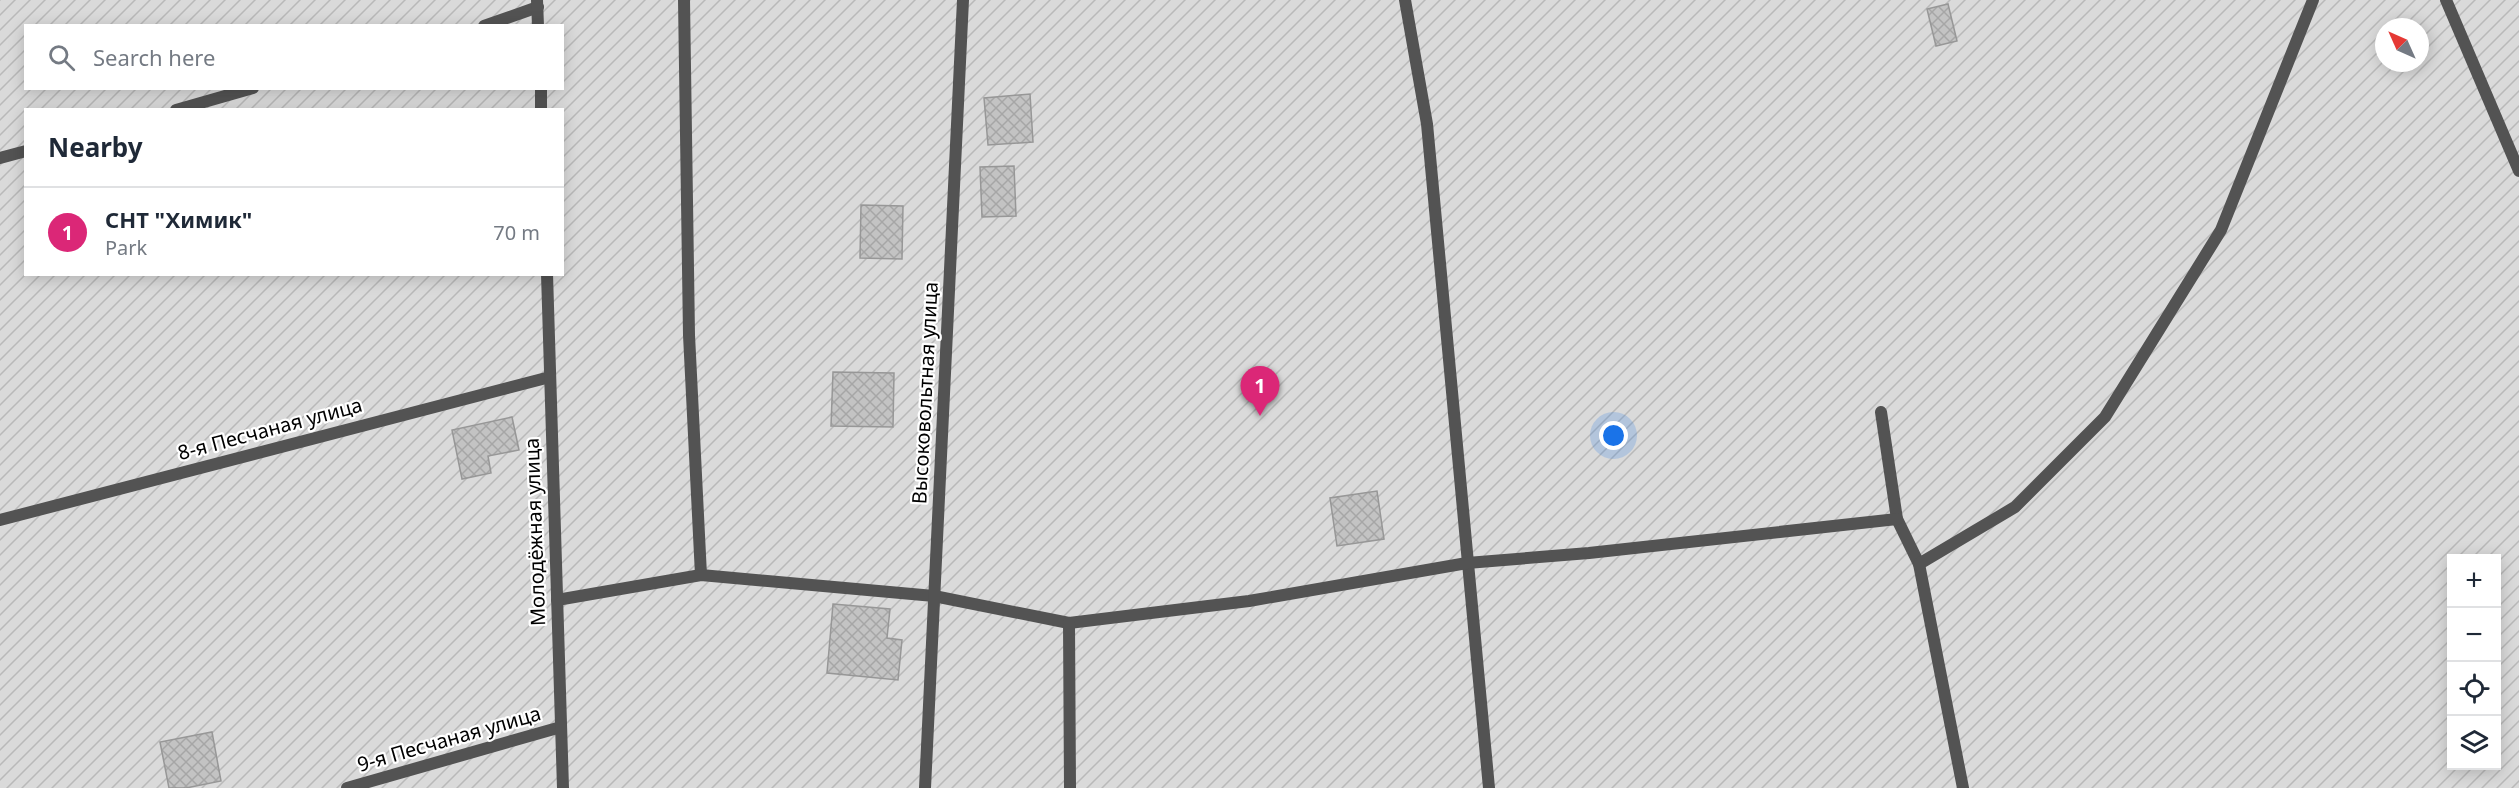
<!DOCTYPE html>
<meta charset="utf-8">
<style>
:root{--surface:#fff;--page:#f2f2f3;--text:#1f2937;--muted:#747a83;--line:#e0e1e3;--accent:#db2777}
body{margin:0;font-family:"Noto Sans",sans-serif;background:var(--page);color:var(--text)}
.controls{position:absolute;right:18px;bottom:18px;display:grid;overflow:hidden;border-radius:0px;box-shadow:0 3px 15px #0003}
.controls button{width:54px;height:54px;display:grid;place-items:center;padding:0;border:0;border-bottom:2px solid var(--line);background:var(--surface);color:var(--text);font:30px sans-serif}
.compass{position:absolute;left:2375px;top:18px;width:54px;height:54px;border-radius:50%;background:var(--surface);box-shadow:0 3px 15px #0003;rotate:315deg}
.you{position:absolute;left:1614px;top:436px;width:21px;height:21px;margin:-15px;border:4px solid #fff;border-radius:50%;background:#1a73e8;box-shadow:0 0 0 9px #1a73e833}
.badge{display:grid;place-items:center;width:39px;height:39px;border-radius:50%;background:var(--accent);color:#fff;font-size:20px;font-weight:700}
.pin{position:absolute;translate:-50% -50px;filter:drop-shadow(0 2px 3px #0008)}
.pin::after{content:'';position:absolute;top:32px;width:21px;height:18px;background:inherit;clip-path:polygon(0 0,100% 0,50% 100%)}
.list{margin:0;padding:0;list-style:none}
h2{display:flex;justify-content:space-between;align-items:center;height:78px;margin:0;padding:0 24px;font-size:26px}
h2 small{font-size:20px;font-weight:400;color:var(--muted)}
.list li{display:grid;grid-template-columns:39px 1fr auto;gap:18px;align-items:center;box-sizing:border-box;height:90px;padding:0 24px;border-top:2px solid var(--line)}
.list b{display:block;font-size:22px;white-space:nowrap}
.list p{margin:0;font-size:20px;white-space:nowrap;color:var(--muted)}
.list em{font-size:20px;font-style:normal;color:var(--muted)}
.icon{flex:none;width:33px;height:33px;fill:none;stroke:currentColor;stroke-width:2;stroke-linecap:round;stroke-linejoin:round}
.map{position:relative;flex:none;width:2519px;height:788px;overflow:hidden}
.search{position:absolute;background:var(--surface);box-shadow:0 3px 15px #0003;left:24px;top:24px;width:540px;height:66px;display:flex;align-items:center;gap:15px;box-sizing:border-box;padding:0 21px;border-radius:0px;color:var(--muted);font-size:22px}
.panel{position:absolute;background:var(--surface);box-shadow:0 3px 15px #0003;left:24px;top:108px;width:540px;height:168px;border-radius:0px}
.map>svg:first-child{display:block}
.garden{fill:url(#garden-furrows);fill-rule:evenodd}
.building{fill:url(#building-cross-hatch);stroke:#979797;stroke-width:1.5}
.lines{fill:none;stroke-linecap:round;stroke-linejoin:round}
.service{stroke:#535353;stroke-width:12}
.minor{stroke:#535353;stroke-width:12}
.labels{text-anchor:middle;stroke-width:4.5;stroke-linejoin:round;paint-order:stroke}
.street-label{font-size:20px;fill:#000;stroke:#fff}
</style>
<div class="map">
<svg width="2519" height="788" viewBox="0 0 2519 788">
<defs>
<pattern id="garden-furrows" width="10" height="10" patternUnits="userSpaceOnUse" patternTransform="scale(1.5)"><rect width="10" height="10" fill="#dadada"/><path d="M-1 1l2-2M0 10L10 0M9 11l2-2" fill="none" stroke="#b9b9b9"/></pattern>
<pattern id="building-cross-hatch" width="8" height="8" patternUnits="userSpaceOnUse" patternTransform="scale(1.5)"><rect width="8" height="8" fill="#c3c3c3"/><path d="M0 0l8 8M0 8l8-8" fill="none" stroke="#a6a6a6"/></pattern>
</defs>
<rect width="100%" height="100%" fill="#fff"/>
<!-- garden -->
<path class="garden" d="M0,0H2519V788H0ZM26,26H562V88H26ZM2384,27H2420V63H2384ZM26,110H562V274H26ZM2452,558H2496V766H2452Z"/>
<!-- building -->
<g class="building">
<polygon points="1948,4 1957,41 1936,46 1927,9"/>
<polygon points="1030,94 1033,142 988,145 984,98"/>
<polygon points="1014,166 1016,216 982,217 980,167"/>
<polygon points="861,205 903,206 902,259 860,258"/>
<polygon points="833,372 894,373 893,427 831,426"/>
<polygon points="512,417 519,450 488,456 491,473 462,479 452,430"/>
<polygon points="1377,491 1384,539 1337,546 1330,498"/>
<polygon points="833,604 890,609 887,638 902,640 898,680 827,673"/>
<polygon points="212,732 221,781 186,788 169,788 160,742"/>
</g>
<g class="lines">
<!-- service -->
<g class="service">
<polyline points="684,0 689,335 701,575"/>
<polyline points="1405,0 1427,124 1489,788"/>
<polyline points="484,26 538,7"/>
<polyline points="176,110 253,88"/>
<polyline points="0,158 26,151"/>
<polyline points="1881,412 1897,519 1919,564 1963,788"/>
<polyline points="0,520 550,377"/>
<polyline points="1919,564 2015,507 2105,417 2221,230 2313,0"/>
<polyline points="557,600 701,575 934,596 1069,623 1249,601 1467,563 1589,553 1897,519"/>
<polyline points="1069,623 1070,788"/>
<polyline points="347,788 561,727"/>
<polyline points="925,788 963,0"/>
</g>
<!-- minor -->
<g class="minor">
<polyline points="537,0 538,26"/>
<polyline points="2446,0 2519,171"/>
<polyline points="541,88 541,110"/>
<polyline points="547,274 563,788"/>
</g>
</g>
<g class="labels">
<!-- street labels -->
<g class="street-label">
<text transform="translate(925 393) rotate(-87)" y="7">Высоковольтная улица</text>
<text transform="translate(270 429) rotate(-15)" y="7">8-я Песчаная улица</text>
<text transform="translate(535 532) rotate(-92)" y="7">Молодёжная улица</text>
<text transform="translate(449 739) rotate(-16)" y="7">9-я Песчаная улица</text>
</g>
</g>
</svg>
<div class="controls">
<button>+</button>
<button>−</button>
<button><svg class="icon" aria-label="locate" viewBox="0 0 24 24"><circle cx="12" cy="12" r="6"/><path d="M12 2v4M12 18v4M2 12h4M18 12h4"/></svg></button>
<button><svg class="icon" aria-label="layers" viewBox="0 0 24 24"><path d="M12 4l9 5-9 5-9-5zM3 14l9 5 9-5"/></svg></button>
</div>
<svg class="compass" viewBox="-18 -18 36 36"><path d="M0-13l5 13h-10z" fill="#e53935"/><path d="M0 13l5-13h-10z" fill="#747a83"/></svg>
<div class="you"></div>
<div class="pin badge" style="left:1260px;top:416px">1</div>
<div class="search"><svg class="icon" aria-label="search" viewBox="0 0 24 24"><circle cx="10" cy="10" r="6"/><path d="M15 15l6 6"/></svg>Search here</div>
<section class="panel">
<h2>Nearby<small></small></h2>
<ul class="list">
<li><span class="badge">1</span><div><b>СНТ &quot;Химик&quot;</b><p>Park</p></div><em>70 m</em></li>
</ul>
</section>
</div>
